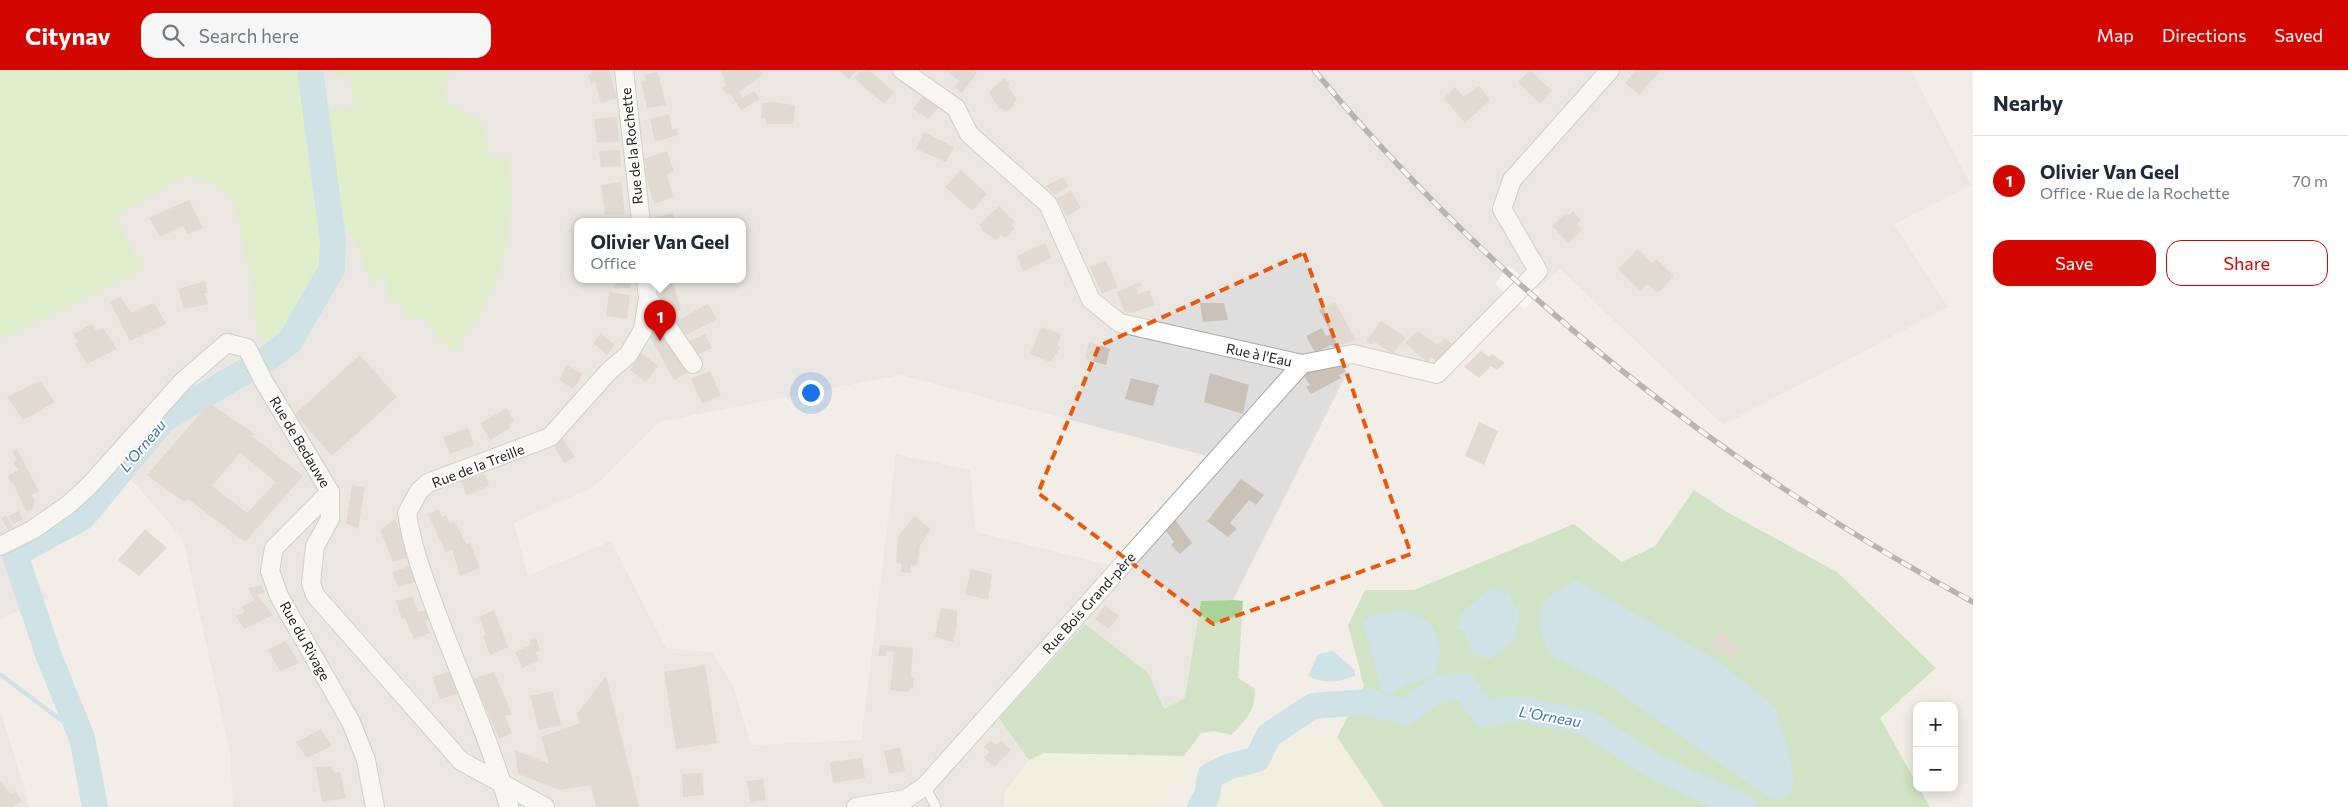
<!DOCTYPE html>
<meta charset="utf-8">
<style>
:root{--surface:#fff;--page:#f6f6f7;--text:#1f2937;--muted:#747a83;--line:#e0e1e3;--accent:#d10700}
body{margin:0;font-family:Commissioner,sans-serif;background:var(--page);color:var(--text)}
.controls{position:absolute;right:15px;bottom:15px;display:grid;overflow:hidden;border-radius:10px;box-shadow:0 2px 12px #0003}
.controls button{width:45px;height:45px;display:grid;place-items:center;padding:0;border:0;border-bottom:1px solid var(--line);background:var(--surface);color:var(--text);font:25px sans-serif}
.you{position:absolute;left:810px;top:322px;width:18px;height:18px;margin:-12px;border:4px solid #fff;border-radius:50%;background:#1a73e8;box-shadow:0 0 0 8px #1a73e833}
.badge{display:grid;place-items:center;width:32px;height:32px;border-radius:50%;background:var(--accent);color:#fff;font-size:16px;font-weight:700}
.pin{position:absolute;translate:-50% -41px;filter:drop-shadow(0 1px 2px #0008)}
.pin::after{content:'';position:absolute;top:26px;width:18px;height:15px;background:inherit;clip-path:polygon(0 0,100% 0,50% 100%)}
.popup{position:absolute;left:574px;top:148px;width:172px;height:65px;box-sizing:border-box;display:grid;place-content:center;border-radius:10px;background:var(--surface);filter:drop-shadow(0 1px 4px #0005);font-size:16px;white-space:nowrap;color:var(--muted)}
.popup b{font-size:19px;color:var(--text)}
.popup::after{content:'';position:absolute;left:50%;top:100%;margin-left:-10px;border:10px solid transparent;border-top-color:var(--surface)}
.list{margin:0;padding:0;list-style:none}
h2{display:flex;justify-content:space-between;align-items:center;height:65px;margin:0;padding:0 20px;font-size:21px}
h2 small{font-size:16px;font-weight:400;color:var(--muted)}
.list li{display:grid;grid-template-columns:32px 1fr auto;gap:15px;align-items:center;box-sizing:border-box;height:90px;padding:0 20px;border-top:1px solid var(--line)}
.list b{display:block;font-size:19px;white-space:nowrap}
.list p{margin:0;font-size:16px;white-space:nowrap;color:var(--muted)}
.list em{font-size:16px;font-style:normal;color:var(--muted)}
.actions{display:flex;gap:10px;padding:15px 20px}
.actions a{flex:1;padding:11px 0;border:1px solid var(--accent);border-radius:15px;text-align:center;font-size:18px;color:var(--accent)}
.actions .main{background:var(--accent);color:#fff}
.icon{flex:none;width:28px;height:28px;fill:none;stroke:currentColor;stroke-width:2;stroke-linecap:round;stroke-linejoin:round}
.map{position:relative;flex:none;width:1973px;height:737px;overflow:hidden}
header{display:flex;align-items:center;gap:30px;box-sizing:border-box;height:70px;padding:0 25px;background:var(--accent);color:#fff}
header strong{font-size:24px}
nav{display:flex;gap:28px;margin-inline-start:auto;font-size:18px}
.search{width:350px;height:45px;background:var(--page);display:flex;align-items:center;gap:12px;box-sizing:border-box;padding:0 18px;border-radius:15px;color:var(--muted);font-size:19px}
main{display:flex}
aside{flex:1;background:var(--surface)}
.map>svg:first-child{display:block}
.residential{fill:#dfdede;fill-rule:evenodd}
.farmland{fill:#eef1d1}
.grass{fill:#c9eeaa}
.forest{fill:#a8d499}
.water{fill:#a5d2e2}
.pier{fill:#fff}
.lines{fill:none;stroke-linecap:round;stroke-linejoin:round}
.stream{stroke:#a5d2e2;stroke-width:4.5}
.river{stroke:#a5d2e2;stroke-width:26}
.building{fill:#cac1b9;fill-rule:evenodd}
.lane-casing{stroke:#a8a8a8;stroke-width:11}
.street-casing{stroke:#a8a8a8;stroke-width:20}
.lane{stroke:#fff;stroke-width:9}
.street{stroke:#fff;stroke-width:18}
.rail-casing{stroke:#6f6f6f;stroke-width:5.5}
.rail{stroke:#fff;stroke-width:4;stroke-dasharray:11;stroke-linecap:butt}
.marked{fill:none;stroke:#e8590c;stroke-width:4;stroke-dasharray:10 6;stroke-linejoin:round}
.labels{text-anchor:middle;stroke-width:4;stroke-linejoin:round;paint-order:stroke}
.street-label{font-size:14px;fill:#212121;stroke:#fff}
.water-label{font-size:15px;font-style:italic;fill:#4276b0;stroke:#fff}
</style>
<header>
<strong>Citynav</strong>
<div class="search"><svg class="icon" aria-label="search" viewBox="0 0 24 24"><circle cx="10" cy="10" r="6"/><path d="M15 15l6 6"/></svg>Search here</div>
<nav><a>Map</a><a>Directions</a><a>Saved</a></nav>
</header>
<main>
<div class="map">
<svg width="1973" height="737" viewBox="0 0 1973 737">
<rect width="100%" height="100%" fill="#f2eee7"/>
<!-- residential -->
<g class="residential">
<path d="M0,0H1911L1971,115L1894,154L1948,237L1723,355L1560,199L1432,313L1353,291L1233,530L1201,531L1185,628L1164,639L1148,603L1000,648L1029,690L1005,722L1004,737H233L230,683L183,469L128,406L17,475L48,528L0,549ZM578,152H742V210H578ZM900,305L1226,391L1114,496L976,462L970,400L896,384L861,670L751,675L733,615L712,582L666,578L611,471L528,506L514,453L595,416L659,352Z"/>
<polygon points="0,639 30,737 0,737"/>
</g>
<!-- farmland -->
<g class="farmland">
<polygon points="1301,663 1337,667 1384,737 1217,737 1232,711 1261,704"/>
<polygon points="1044,683 1184,686 1194,699 1170,717 1157,737 1012,737 1005,722 1029,690"/>
</g>
<!-- grass -->
<g class="grass">
<polygon points="0,0 304,0 328,178 325,195 288,262 271,278 257,264 253,219 234,131 212,113 188,104 115,146 142,199 0,269"/>
<path d="M333,0H451L443,24C455,46 477,41 484,59C488,68 487,79 488,88L509,87L511,141L502,196L480,243L455,282L439,269L424,246L413,250L407,248L404,236L393,234L385,220L388,210L383,205L374,213C360,201 366,173 342,157L329,41L354,37L350,5L334,7Z"/>
</g>
<!-- forest -->
<g class="forest">
<polygon points="1694,420 1727,442 1837,502 1936,598 1880,648 1917,714 1917,718 1919,718 1930,737 1384,737 1337,667 1364,616 1348,555 1365,520 1414,520 1574,454 1622,492 1655,476"/>
<path d="M1233,530L1243,531L1238,608L1254,618C1258,637 1245,652 1231,665L1214,661L1201,663L1184,686L1044,683L1029,690L999,648L1085,554L1148,603L1164,639L1185,628L1201,531Z"/>
</g>
<!-- water -->
<g class="water">
<path d="M1576,510L1717,590L1775,637L1788,676L1794,714L1787,728L1772,730L1602,611L1549,585C1533,543 1534,531 1576,510Z"/>
<polygon points="1489,518 1507,520 1519,543 1516,570 1490,589 1472,583 1464,561 1456,559 1461,544"/>
<path d="M1402,540C1408,542 1415,544 1421,547C1442,557 1445,587 1434,606L1404,616L1390,624L1382,621L1363,554L1370,544Z"/>
<path d="M1333,581L1355,600V606C1338,612 1325,615 1308,606L1318,584Z"/>
</g>
<!-- pier -->
<polygon class="pier" points="1509,196 1540,222 1525,239 1495,214"/>
<g class="lines">
<!-- stream -->
<polyline class="stream" points="1,605 81,665"/>
<!-- river -->
<g class="river">
<polyline points="95,737 82,668 48,584 15,484 83,447 164,349 268,288 290,271 332,199 333,170 310,0"/>
<polyline points="1200,737 1207,726 1210,706 1228,697 1257,689 1269,665 1313,636 1367,632 1405,642 1438,619 1464,616 1484,644 1522,639 1587,653 1657,698 1744,737"/>
</g>
</g>
<!-- building -->
<g class="building">
<polygon points="592,0 609,0 617,28 601,33 595,12 591,13 588,5 592,2"/>
<polygon points="721,0 760,0 763,4 739,22 743,28 754,21 760,29 741,40 730,23 727,25 722,18 726,16"/>
<polygon points="839,0 857,0 849,9"/>
<polygon points="863,0 869,0 894,22 884,34 854,8"/>
<polygon points="945,0 974,0 977,3 962,23 954,17 959,11"/>
<polygon points="1530,0 1552,21 1540,34 1518,12"/>
<polygon points="1636,0 1661,0 1639,25 1625,13"/>
<polygon points="658,2 666,35 647,38 641,11 646,10 645,5"/>
<polygon points="1005,8 1010,14 1007,16 1017,29 1014,32 1015,35 1006,42 1001,38 999,39 989,22"/>
<polygon points="1479,16 1490,30 1465,53 1444,28 1455,17 1464,27"/>
<polygon points="923,26 939,37 928,49 913,39"/>
<polygon points="769,32 795,35 794,51 792,54 766,54 766,49 761,48 762,34"/>
<polygon points="669,44 672,59 677,58 678,65 655,72 650,49"/>
<polygon points="617,47 619,71 597,73 594,49"/>
<polygon points="924,62 954,77 946,92 916,79"/>
<polygon points="620,80 621,96 601,97 599,81"/>
<polygon points="667,81 674,101 667,104 673,127 654,134 644,99 647,98 644,89"/>
<polygon points="961,100 987,124 972,141 945,117"/>
<polygon points="1063,107 1069,116 1054,125 1046,116"/>
<polygon points="621,112 625,144 605,145 601,115"/>
<polygon points="1071,121 1081,138 1067,146 1056,129"/>
<polygon points="189,130 203,158 188,164 183,156 160,167 149,148"/>
<polygon points="999,136 1015,152 1012,156 1015,158 1006,168 1001,165 996,170 980,159 982,158 979,155"/>
<polygon points="1573,141 1581,150 1577,154 1582,160 1568,173 1552,156 1566,143 1569,145"/>
<polygon points="673,143 675,152 655,152 654,148"/>
<polygon points="1045,173 1052,188 1023,201 1017,186"/>
<polygon points="1638,179 1652,193 1656,189 1674,206 1658,223 1647,214 1640,221 1618,199"/>
<polygon points="1106,190 1118,217 1102,224 1090,197"/>
<polygon points="616,210 630,210 630,218 615,218"/>
<polygon points="655,210 672,210 681,240 666,245"/>
<polygon points="205,211 208,223 204,223 208,234 184,239 178,219"/>
<polygon points="1140,212 1142,216 1136,218 1138,224 1149,220 1155,235 1132,243 1125,243 1117,222"/>
<polygon points="609,222 630,225 627,249 606,246"/>
<polygon points="121,227 131,243 154,233 166,254 130,271 110,232"/>
<polygon points="1335,232 1356,270 1333,278 1331,275 1315,282 1306,266 1322,258 1326,266 1332,264 1319,240"/>
<polygon points="1200,233 1224,233 1228,250 1203,252"/>
<polygon points="708,234 717,249 684,266 677,252 678,250"/>
<polygon points="1381,251 1406,268 1392,284 1374,271 1372,275 1366,271"/>
<polygon points="92,254 96,261 103,258 117,279 87,294 74,273 78,272 73,264"/>
<polygon points="661,257 687,303 674,310 649,265"/>
<polygon points="1041,257 1061,264 1058,274 1060,279 1050,292 1030,284"/>
<polygon points="1418,261 1438,275 1445,268 1455,276 1438,293 1431,287 1427,292 1405,273"/>
<polygon points="601,263 615,275 607,285 593,273"/>
<polygon points="705,264 712,278 697,285 690,271"/>
<polygon points="1089,272 1110,279 1106,295 1085,289"/>
<polygon points="638,280 658,296 646,312 630,300 633,295 629,291"/>
<polygon points="1481,281 1489,287 1492,284 1505,293 1497,300 1491,296 1479,308 1464,297"/>
<polygon points="360,285 397,327 332,386 295,344"/>
<polygon points="1338,292 1346,302 1339,305 1341,308 1311,324 1306,317 1310,315 1303,305 1330,293"/>
<polygon points="567,295 583,304 574,319 559,310"/>
<polygon points="710,301 721,326 702,334 691,309"/>
<polygon points="1210,303 1249,315 1243,344 1204,332"/>
<polygon points="1131,308 1159,315 1153,336 1125,329"/>
<polygon points="40,311 55,332 23,350 7,327"/>
<path d="M209,333L255,364L252,366L303,406L245,472L188,429L184,432L147,405ZM240,383L276,412L247,443L212,416Z"/>
<polygon points="507,338 514,351 509,355 510,358 490,370 480,353"/>
<polygon points="1479,352 1498,361 1484,395 1465,386"/>
<polygon points="468,358 474,375 450,384 443,367"/>
<polygon points="562,368 575,387 564,393 553,374"/>
<polygon points="17,379 39,421 32,425 35,431 32,440 26,441 13,413 12,414 8,408 9,405 18,400 13,392 17,390 12,381"/>
<polygon points="485,404 489,416 466,425 461,410"/>
<polygon points="1241,409 1264,425 1256,435 1249,430 1230,453 1237,459 1228,467 1207,451"/>
<polygon points="352,415 365,417 358,459 346,453"/>
<polygon points="439,439 442,447 446,445 449,453 453,452 457,455 466,474 470,473 480,498 460,506 452,480 446,483 428,444"/>
<polygon points="19,441 23,449 13,454 9,446"/>
<polygon points="6,445 13,457 8,460 1,448"/>
<polygon points="914,446 931,459 920,476 917,496 911,495 910,503 901,502 901,494 896,493 898,467"/>
<polygon points="1174,448 1192,473 1180,484 1171,475 1174,472 1163,457"/>
<polygon points="395,449 411,486 393,492 380,460"/>
<polygon points="145,459 167,478 139,506 118,490"/>
<polygon points="413,495 420,511 398,517 392,502"/>
<polygon points="971,499 992,504 988,530 965,524"/>
<polygon points="262,515 265,523 257,525 273,545 244,559 236,546 245,542 242,537 254,530 248,518"/>
<polygon points="412,526 418,542 429,539 433,549 425,551 430,563 414,569 405,548 402,549 396,531"/>
<polygon points="1105,535 1119,546 1109,559 1095,549"/>
<polygon points="941,538 957,541 957,555 953,572 935,567"/>
<polygon points="494,540 508,577 490,585 483,566 486,565 479,547"/>
<polygon points="1721,561 1741,579 1731,589 1711,572"/>
<polygon points="536,567 540,580 535,583 539,590 522,598 515,582 531,575 529,571"/>
<polygon points="286,571 299,593 280,601 268,580"/>
<polygon points="880,575 913,578 911,606 914,608 913,619 909,618 909,622 890,620 894,582 886,581 886,586 878,586"/>
<polygon points="705,595 717,673 676,679 664,602"/>
<polygon points="452,601 456,608 452,609 458,624 440,629 432,607"/>
<polygon points="494,602 512,644 505,646 512,663 499,669 473,609"/>
<polygon points="606,606 639,737 596,737 591,715 560,720 518,704 515,680 549,694 541,667 580,653 577,644"/>
<polygon points="552,621 561,655 539,660 530,626"/>
<polygon points="321,659 332,676 307,688 296,672"/>
<polygon points="991,670 996,675 1001,670 1011,680 994,697 984,687 989,682 984,677"/>
<polygon points="900,677 905,701 889,704 884,681"/>
<polygon points="862,688 865,708 833,713 830,692"/>
<polygon points="331,696 334,703 340,702 346,728 322,732 316,697"/>
<polygon points="702,703 704,725 683,727 682,704"/>
<polygon points="763,709 766,730 750,732 747,711"/>
<polygon points="0,711 11,724 15,721 22,730 13,737 0,737"/>
</g>
<g class="lines">
<!-- lane casing -->
<g class="lane-casing">
<polyline id="lane" points="925,716 936,737"/>
</g>
<!-- street casing -->
<g class="street-casing">
<g id="street">
<polyline points="624,0 641,152"/>
<polyline points="902,0 956,38 969,64 1048,134 1091,230 1120,253 1302,294 1353,284 1437,304 1538,201 1502,139 1512,110 1610,0"/>
<polyline points="646,210 648,228 693,294"/>
<polyline points="330,422 274,478 270,501 279,526 351,652 366,690 375,737"/>
<polyline points="0,476 32,460 68,435 89,416 183,311 227,273 247,278 263,310 330,422 330,449 315,476 311,513 315,525 461,691 545,737"/>
<path d="M509,737C490,670 460,606 436,541C424,509 412,477 407,443L419,421L428,413L550,367L609,301L628,285L643,260L648,228"/>
<polyline points="856,737 906,729 925,716 1302,294"/>
</g>
</g>
<!-- lane -->
<use href="#lane" class="lane"/>
<!-- street -->
<use href="#street" class="street"/>
<!-- rail casing -->
<g class="rail-casing">
<path id="rail" d="M1314,0C1495,218 1724,398 1973,532"/>
</g>
<!-- rail -->
<use href="#rail" class="rail"/>
</g>
<!-- marked area -->
<path d="M0 0H1973V737H0ZM1304,183L1411,484L1213,554L1038,423L1099,276Z" fill="#f2eee7" fill-opacity=".55" fill-rule="evenodd"/>
<path class="marked" d="M1304,183L1411,484L1213,554L1038,423L1099,276Z"/>
<g class="labels">
<!-- street labels -->
<g class="street-label">
<text transform="translate(632 76) rotate(-96)" y="5">Rue de la Rochette</text>
<text transform="translate(1259 285) rotate(12)" y="5">Rue à l'Eau</text>
<text transform="translate(300 372) rotate(59)" y="5">Rue de Bedauwe</text>
<text transform="translate(478 396) rotate(-21)" y="5">Rue de la Treille</text>
<text transform="translate(1089 533) rotate(-48)" y="5">Rue Bois Grand-père</text>
<text transform="translate(305 571) rotate(61)" y="5">Rue du Rivage</text>
</g>
<!-- water labels -->
<g class="water-label">
<text transform="translate(143 376) rotate(-50)" y="5">L'Orneau</text>
<text transform="translate(1550 647) rotate(10)" y="5">L'Orneau</text>
</g>
</g>
</svg>
<div class="controls">
<button>+</button>
<button>−</button>
</div>
<div class="you"></div>
<div class="pin badge" style="left:660px;top:271px">1</div>
<div class="popup"><b>Olivier Van Geel</b>Office</div>
</div>
<aside>
<h2>Nearby<small></small></h2>
<ul class="list">
<li><span class="badge">1</span><div><b>Olivier Van Geel</b><p>Office · Rue de la Rochette</p></div><em>70 m</em></li>
</ul>
<div class="actions"><a class="main">Save</a><a>Share</a></div>
</aside>
</main>
